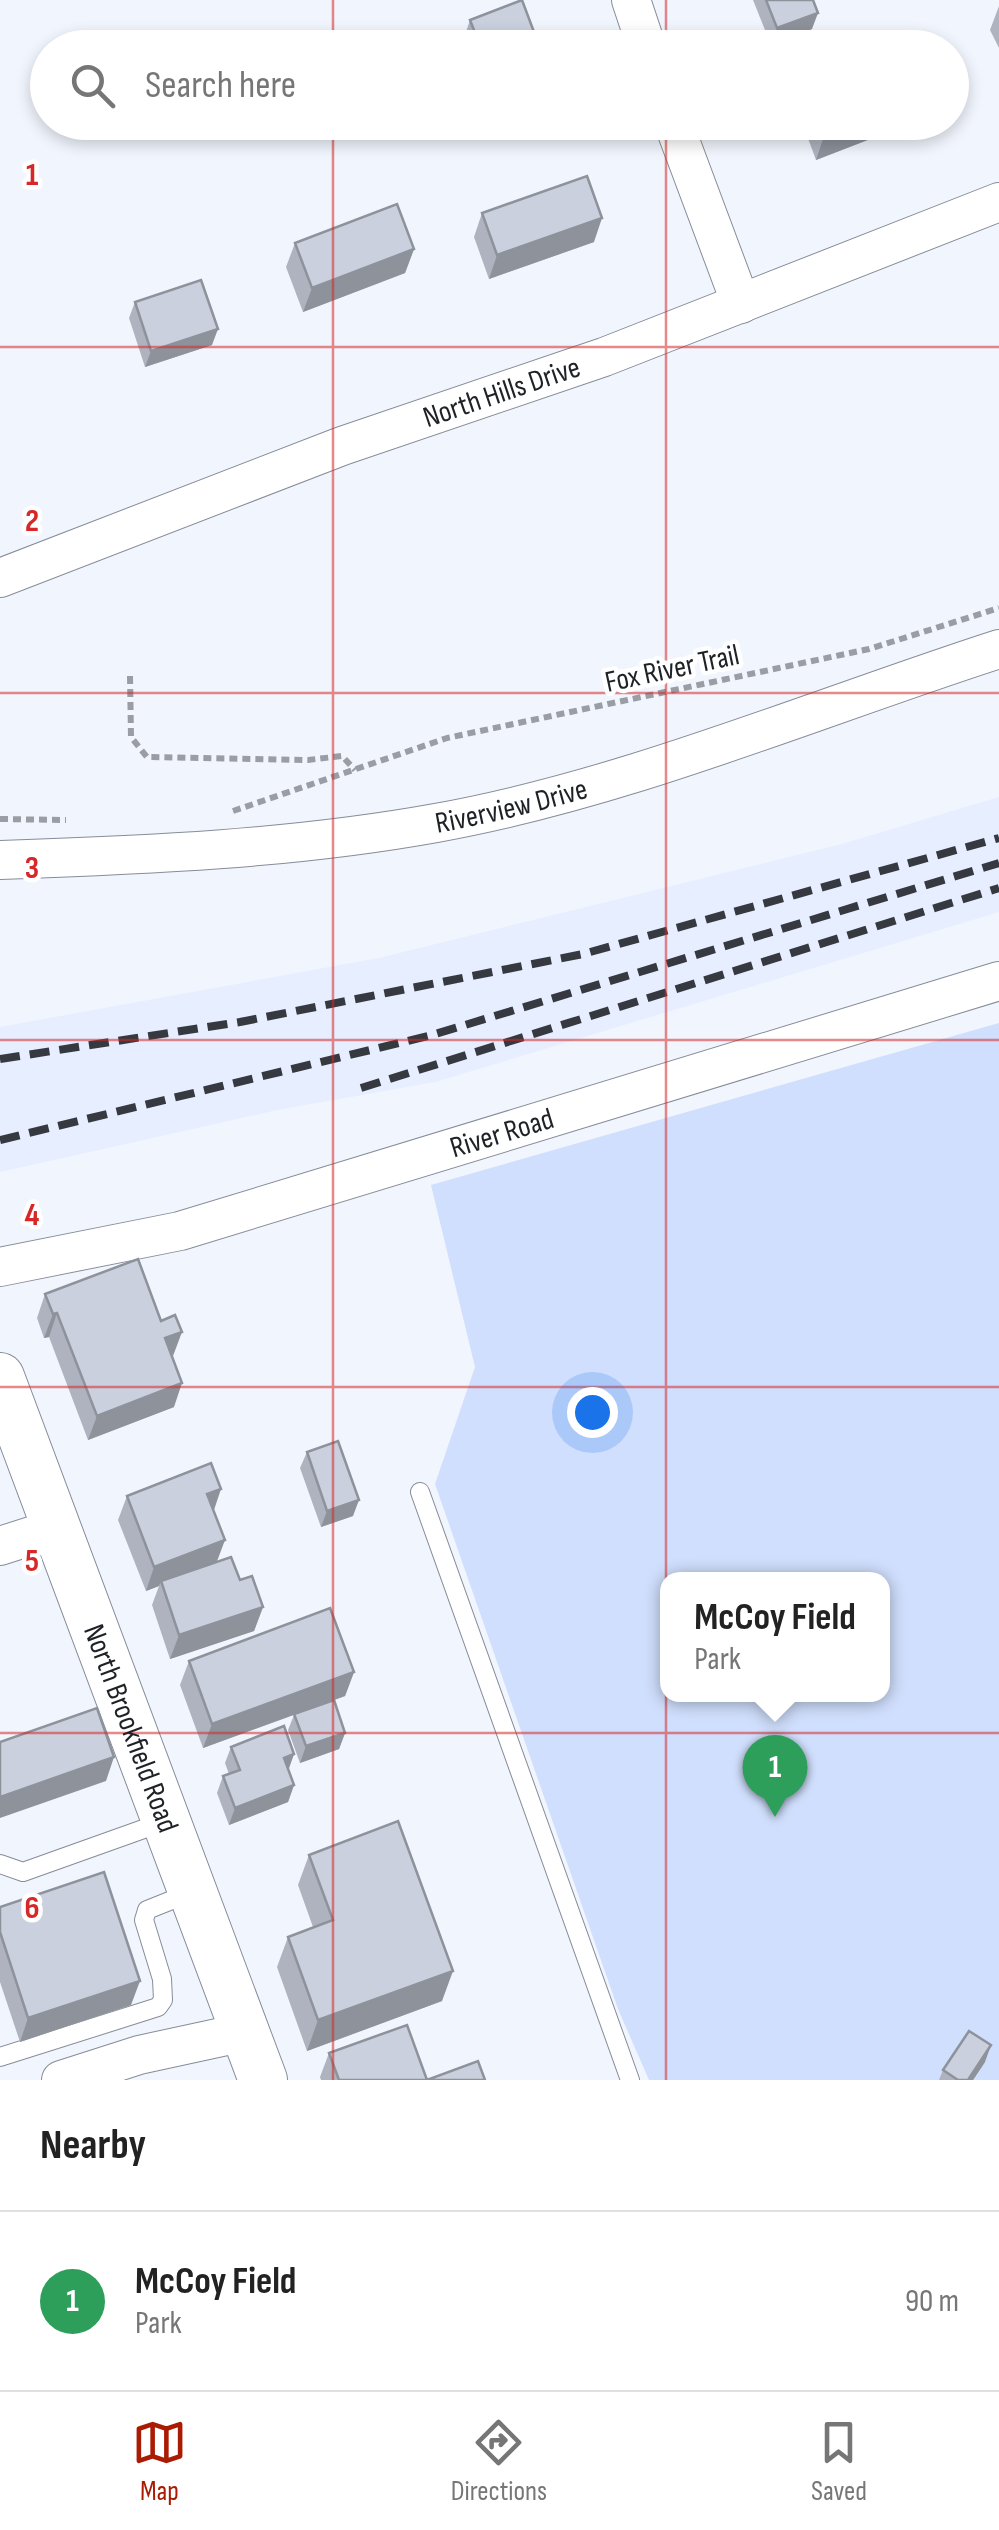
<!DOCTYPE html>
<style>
:root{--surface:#fff;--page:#f2f2f2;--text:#222;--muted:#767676;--line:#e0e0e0;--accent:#aa1b04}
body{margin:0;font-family:"Sofia Sans Condensed",sans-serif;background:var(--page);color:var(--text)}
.you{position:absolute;left:592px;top:1412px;width:35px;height:35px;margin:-25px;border:8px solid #fff;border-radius:50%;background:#1a73e8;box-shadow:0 0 0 15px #1a73e833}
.badge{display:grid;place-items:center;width:65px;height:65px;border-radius:50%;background:var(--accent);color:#fff;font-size:32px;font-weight:700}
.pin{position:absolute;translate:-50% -82px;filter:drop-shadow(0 2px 5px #0008)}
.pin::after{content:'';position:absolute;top:52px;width:35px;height:30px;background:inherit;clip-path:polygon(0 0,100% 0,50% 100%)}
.popup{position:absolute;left:660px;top:1572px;width:230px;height:130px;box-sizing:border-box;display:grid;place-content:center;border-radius:20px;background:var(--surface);filter:drop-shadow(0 2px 8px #0005);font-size:32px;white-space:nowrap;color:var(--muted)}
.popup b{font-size:38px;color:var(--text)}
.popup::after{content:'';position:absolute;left:50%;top:100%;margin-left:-20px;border:20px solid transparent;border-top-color:var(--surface)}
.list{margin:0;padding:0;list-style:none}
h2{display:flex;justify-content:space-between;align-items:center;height:130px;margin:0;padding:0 40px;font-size:42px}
h2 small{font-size:32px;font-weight:400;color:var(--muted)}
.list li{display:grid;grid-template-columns:65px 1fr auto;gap:30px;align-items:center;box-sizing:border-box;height:180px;padding:0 40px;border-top:2px solid var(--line)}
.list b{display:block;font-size:38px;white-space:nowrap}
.list p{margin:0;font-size:32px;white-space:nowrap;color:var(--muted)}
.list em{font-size:32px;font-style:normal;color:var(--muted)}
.icon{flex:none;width:55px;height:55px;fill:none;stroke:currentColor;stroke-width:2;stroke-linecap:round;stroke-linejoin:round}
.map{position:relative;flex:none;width:999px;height:2080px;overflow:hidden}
.search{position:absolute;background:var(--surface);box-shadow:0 5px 15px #0003;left:30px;right:30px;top:30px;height:110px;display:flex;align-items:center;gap:25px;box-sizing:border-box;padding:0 35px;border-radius:55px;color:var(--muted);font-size:38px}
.sheet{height:310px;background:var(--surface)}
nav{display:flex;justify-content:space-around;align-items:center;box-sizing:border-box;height:140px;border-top:2px solid var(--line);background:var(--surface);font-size:28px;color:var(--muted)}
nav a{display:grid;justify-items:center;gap:5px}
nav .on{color:var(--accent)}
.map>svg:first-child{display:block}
.built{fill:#e6eeff}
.green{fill:#d0dffd;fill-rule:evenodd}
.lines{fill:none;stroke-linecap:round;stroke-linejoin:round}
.service-casing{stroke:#868c99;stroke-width:20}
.minor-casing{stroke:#868c99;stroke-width:40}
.tertiary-casing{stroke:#868c99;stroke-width:50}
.path{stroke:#9a9da4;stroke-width:6;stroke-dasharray:8 5;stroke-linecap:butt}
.service{stroke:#fff;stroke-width:18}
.minor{stroke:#fff;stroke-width:38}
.tertiary{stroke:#fff;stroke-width:48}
.rail{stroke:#36393f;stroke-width:8;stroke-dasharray:20 10;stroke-linecap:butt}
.wall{fill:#aeb3bf}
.shaded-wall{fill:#8d929b}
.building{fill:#cad0de;stroke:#8d929b;stroke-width:2.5}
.grid{fill:none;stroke:#d62828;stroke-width:2.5;stroke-opacity:0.55}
.labels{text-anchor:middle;stroke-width:9;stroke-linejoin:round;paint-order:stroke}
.street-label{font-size:30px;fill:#1e2126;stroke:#fff}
.grid-label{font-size:32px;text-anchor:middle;font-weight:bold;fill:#d62828;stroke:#fff;stroke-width:9;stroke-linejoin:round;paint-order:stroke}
</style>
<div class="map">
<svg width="999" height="2080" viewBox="0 0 999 2080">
<rect width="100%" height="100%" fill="#f1f5fd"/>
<!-- built -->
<polygon class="built" points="999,797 999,912 435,1082 277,1110 0,1172 0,1027 379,958 842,844"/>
<!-- green -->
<path class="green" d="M999,1023V2080H649L618,2009L435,1484L475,1367L431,1185ZM668,1580H882V1694H668Z"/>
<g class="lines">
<!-- service casing -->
<g class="service-casing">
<g id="service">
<polyline points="420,1492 630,2080"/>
<polyline points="0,1864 23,1872 166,1821"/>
<polyline points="0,2057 158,2007 163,2000 162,1979 144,1920 147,1910 192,1892"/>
</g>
</g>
<!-- minor casing -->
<g class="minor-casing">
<g id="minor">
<polyline points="631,0 647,48"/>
<polyline points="673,122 741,304"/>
<path id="s1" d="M0,578L342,446L604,357L999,202"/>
<path id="s2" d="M0,860C146,855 292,849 436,823C626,789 816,708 999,649"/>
<path id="s3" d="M0,1267L180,1231L999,981"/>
<polyline points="0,1546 56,1528"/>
<polyline points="61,2080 139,2055 245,2032"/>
</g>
</g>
<!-- tertiary casing -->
<g class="tertiary-casing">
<g id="tertiary">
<path id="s4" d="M0,1377L263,2080"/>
</g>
</g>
<!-- path -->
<g class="path">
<polyline points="130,676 131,737 147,757 308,760 342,756 355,770"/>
<polyline points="233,811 447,738 869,649 999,608"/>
<polyline points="0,819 66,820"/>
</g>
<!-- service -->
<use href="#service" class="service"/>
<!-- minor -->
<use href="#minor" class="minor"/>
<!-- tertiary -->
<use href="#tertiary" class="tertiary"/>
<!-- rail -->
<g class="rail">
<polyline points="0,1059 240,1022 583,954 999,838"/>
<polyline points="361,1088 999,888"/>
<polyline points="0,1140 432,1035 999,863"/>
</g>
</g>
<!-- wall -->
<g class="wall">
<polygon points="753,0 813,0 812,29 771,45"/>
<polygon points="999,6 999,48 990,30"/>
<polygon points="470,20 540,48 463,48 462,44"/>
<polygon points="492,122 538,122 498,138"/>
<polygon points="802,122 883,122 878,136 816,160"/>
<polygon points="482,213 594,242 489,279 474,237"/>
<polygon points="295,243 414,249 405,273 303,312 286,267"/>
<polygon points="135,302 212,345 145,367 129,318"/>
<polygon points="45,1294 174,1407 88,1440 49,1337 44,1338 37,1318"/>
<polygon points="307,1452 353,1516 321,1527 300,1468"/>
<polygon points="127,1496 213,1511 217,1562 240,1580 263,1607 254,1631 170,1659 152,1605 159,1586 146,1591 118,1520"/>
<polygon points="189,1661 354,1672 345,1696 334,1700 345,1733 339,1749 300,1763 288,1730 294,1715 203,1748 180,1685"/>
<polygon points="231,1747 294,1754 288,1770 294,1785 288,1802 229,1825 217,1793 223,1776 229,1774 225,1763"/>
<polygon points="309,1855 442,2001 307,2051 277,1967 288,1937 313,1927 298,1885"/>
<polygon points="0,1907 131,2005 20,2042 0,1982"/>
<polygon points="329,2053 427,2080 485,2080 321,2080 320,2077"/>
<polygon points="985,2062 973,2080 939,2080 943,2070"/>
</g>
<!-- shaded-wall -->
<g class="shaded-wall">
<polygon points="818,13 812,29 771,45 777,28"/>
<polygon points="503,122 538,122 498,138"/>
<polygon points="859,122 883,122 878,136 816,160 824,136"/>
<polygon points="602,218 594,242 489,279 497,255"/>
<polygon points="414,249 405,273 303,312 312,288"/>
<polygon points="218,329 212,345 145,367 151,351"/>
<polygon points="57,1313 49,1337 44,1338 53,1314"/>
<polygon points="182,1332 173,1356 165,1338"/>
<polygon points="182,1383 174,1407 88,1440 97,1416"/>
<polygon points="221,1489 213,1513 207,1494"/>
<polygon points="359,1500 353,1516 321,1527 327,1511"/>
<polygon points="225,1540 216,1564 161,1581 159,1586 146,1591 154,1567"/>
<polygon points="263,1607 254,1631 170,1659 179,1635"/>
<polygon points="354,1672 345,1696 203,1748 212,1724"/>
<polygon points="345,1733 339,1749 300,1763 306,1746"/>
<polygon points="294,1754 288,1771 284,1758"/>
<polygon points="114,1757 106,1781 0,1818 0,1797"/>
<polygon points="294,1785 288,1802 229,1825 235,1808"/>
<polygon points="453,1971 442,2001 307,2051 318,2020"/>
<polygon points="140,1981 131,2005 20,2042 28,2018"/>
<polygon points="991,2045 985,2062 973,2080 968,2080"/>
</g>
<!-- building -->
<g class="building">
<polygon points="522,0 540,48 481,48 470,20"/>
<polygon points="766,0 813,0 818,13 777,28"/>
<polygon points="819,122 859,122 824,136"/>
<polygon points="587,176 602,218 497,255 482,213"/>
<polygon points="397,204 414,249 312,288 295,243"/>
<polygon points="201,280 218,329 151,351 135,302"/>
<polygon points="138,1259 161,1321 175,1315 182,1332 165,1338 182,1383 97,1416 57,1313 53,1314 45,1294"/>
<polygon points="338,1441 359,1500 327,1511 307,1452"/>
<polygon points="211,1463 221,1489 207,1494 225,1540 154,1567 127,1496"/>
<polygon points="231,1557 240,1580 252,1576 263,1607 179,1635 161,1581"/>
<polygon points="330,1608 354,1672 212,1724 189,1661"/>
<polygon points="334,1700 345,1733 306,1746 294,1714"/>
<polygon points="97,1708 114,1757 0,1797 0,1742"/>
<polygon points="284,1726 294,1754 284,1758 294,1785 235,1808 223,1776 240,1770 231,1747"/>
<polygon points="398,1821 453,1971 318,2020 288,1937 333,1920 309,1855"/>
<polygon points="104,1872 140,1981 28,2018 0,1932 0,1907"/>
<polygon points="407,2025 427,2080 478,2061 485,2080 339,2080 329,2053"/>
<polygon points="969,2031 991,2045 968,2080 958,2080 943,2070"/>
</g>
<!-- grid -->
<path class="grid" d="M333,0V48M666,0V48M333,122V2080M666,122V2080M0,347H999M0,693H999M0,1040H999M0,1387H999M0,1733H999"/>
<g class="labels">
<!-- street labels -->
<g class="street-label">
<text dy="10" stroke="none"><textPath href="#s1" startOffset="535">North Hills Drive</textPath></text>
<text transform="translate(672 668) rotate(-12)" y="10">Fox River Trail</text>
<text dy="10" stroke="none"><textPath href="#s2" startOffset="515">Riverview Drive</textPath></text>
<text dy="10" stroke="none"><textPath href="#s3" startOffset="520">River Road</textPath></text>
<text dy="10" stroke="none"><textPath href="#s4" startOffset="375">North Brookfield Road</textPath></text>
</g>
</g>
<g class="grid-label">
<text x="32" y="185">1</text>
<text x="32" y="531">2</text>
<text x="32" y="878">3</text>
<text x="32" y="1225">4</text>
<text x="32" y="1571">5</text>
<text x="32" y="1918">6</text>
</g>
</svg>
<div class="you"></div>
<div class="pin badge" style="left:775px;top:1817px;background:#2e9e5b">1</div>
<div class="popup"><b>McCoy Field</b>Park</div>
<div class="search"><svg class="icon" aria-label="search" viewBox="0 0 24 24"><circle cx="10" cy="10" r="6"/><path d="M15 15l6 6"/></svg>Search here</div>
</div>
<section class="sheet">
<h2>Nearby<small></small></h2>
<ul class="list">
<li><span class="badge" style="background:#2e9e5b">1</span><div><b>McCoy Field</b><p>Park</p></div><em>90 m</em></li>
</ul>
</section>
<nav>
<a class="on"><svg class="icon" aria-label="map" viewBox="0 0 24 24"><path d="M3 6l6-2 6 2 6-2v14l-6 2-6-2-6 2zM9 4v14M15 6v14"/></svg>Map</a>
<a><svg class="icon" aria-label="directions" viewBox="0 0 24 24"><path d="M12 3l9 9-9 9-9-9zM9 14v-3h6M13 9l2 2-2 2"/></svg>Directions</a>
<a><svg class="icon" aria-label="saved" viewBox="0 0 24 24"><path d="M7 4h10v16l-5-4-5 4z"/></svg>Saved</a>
</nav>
